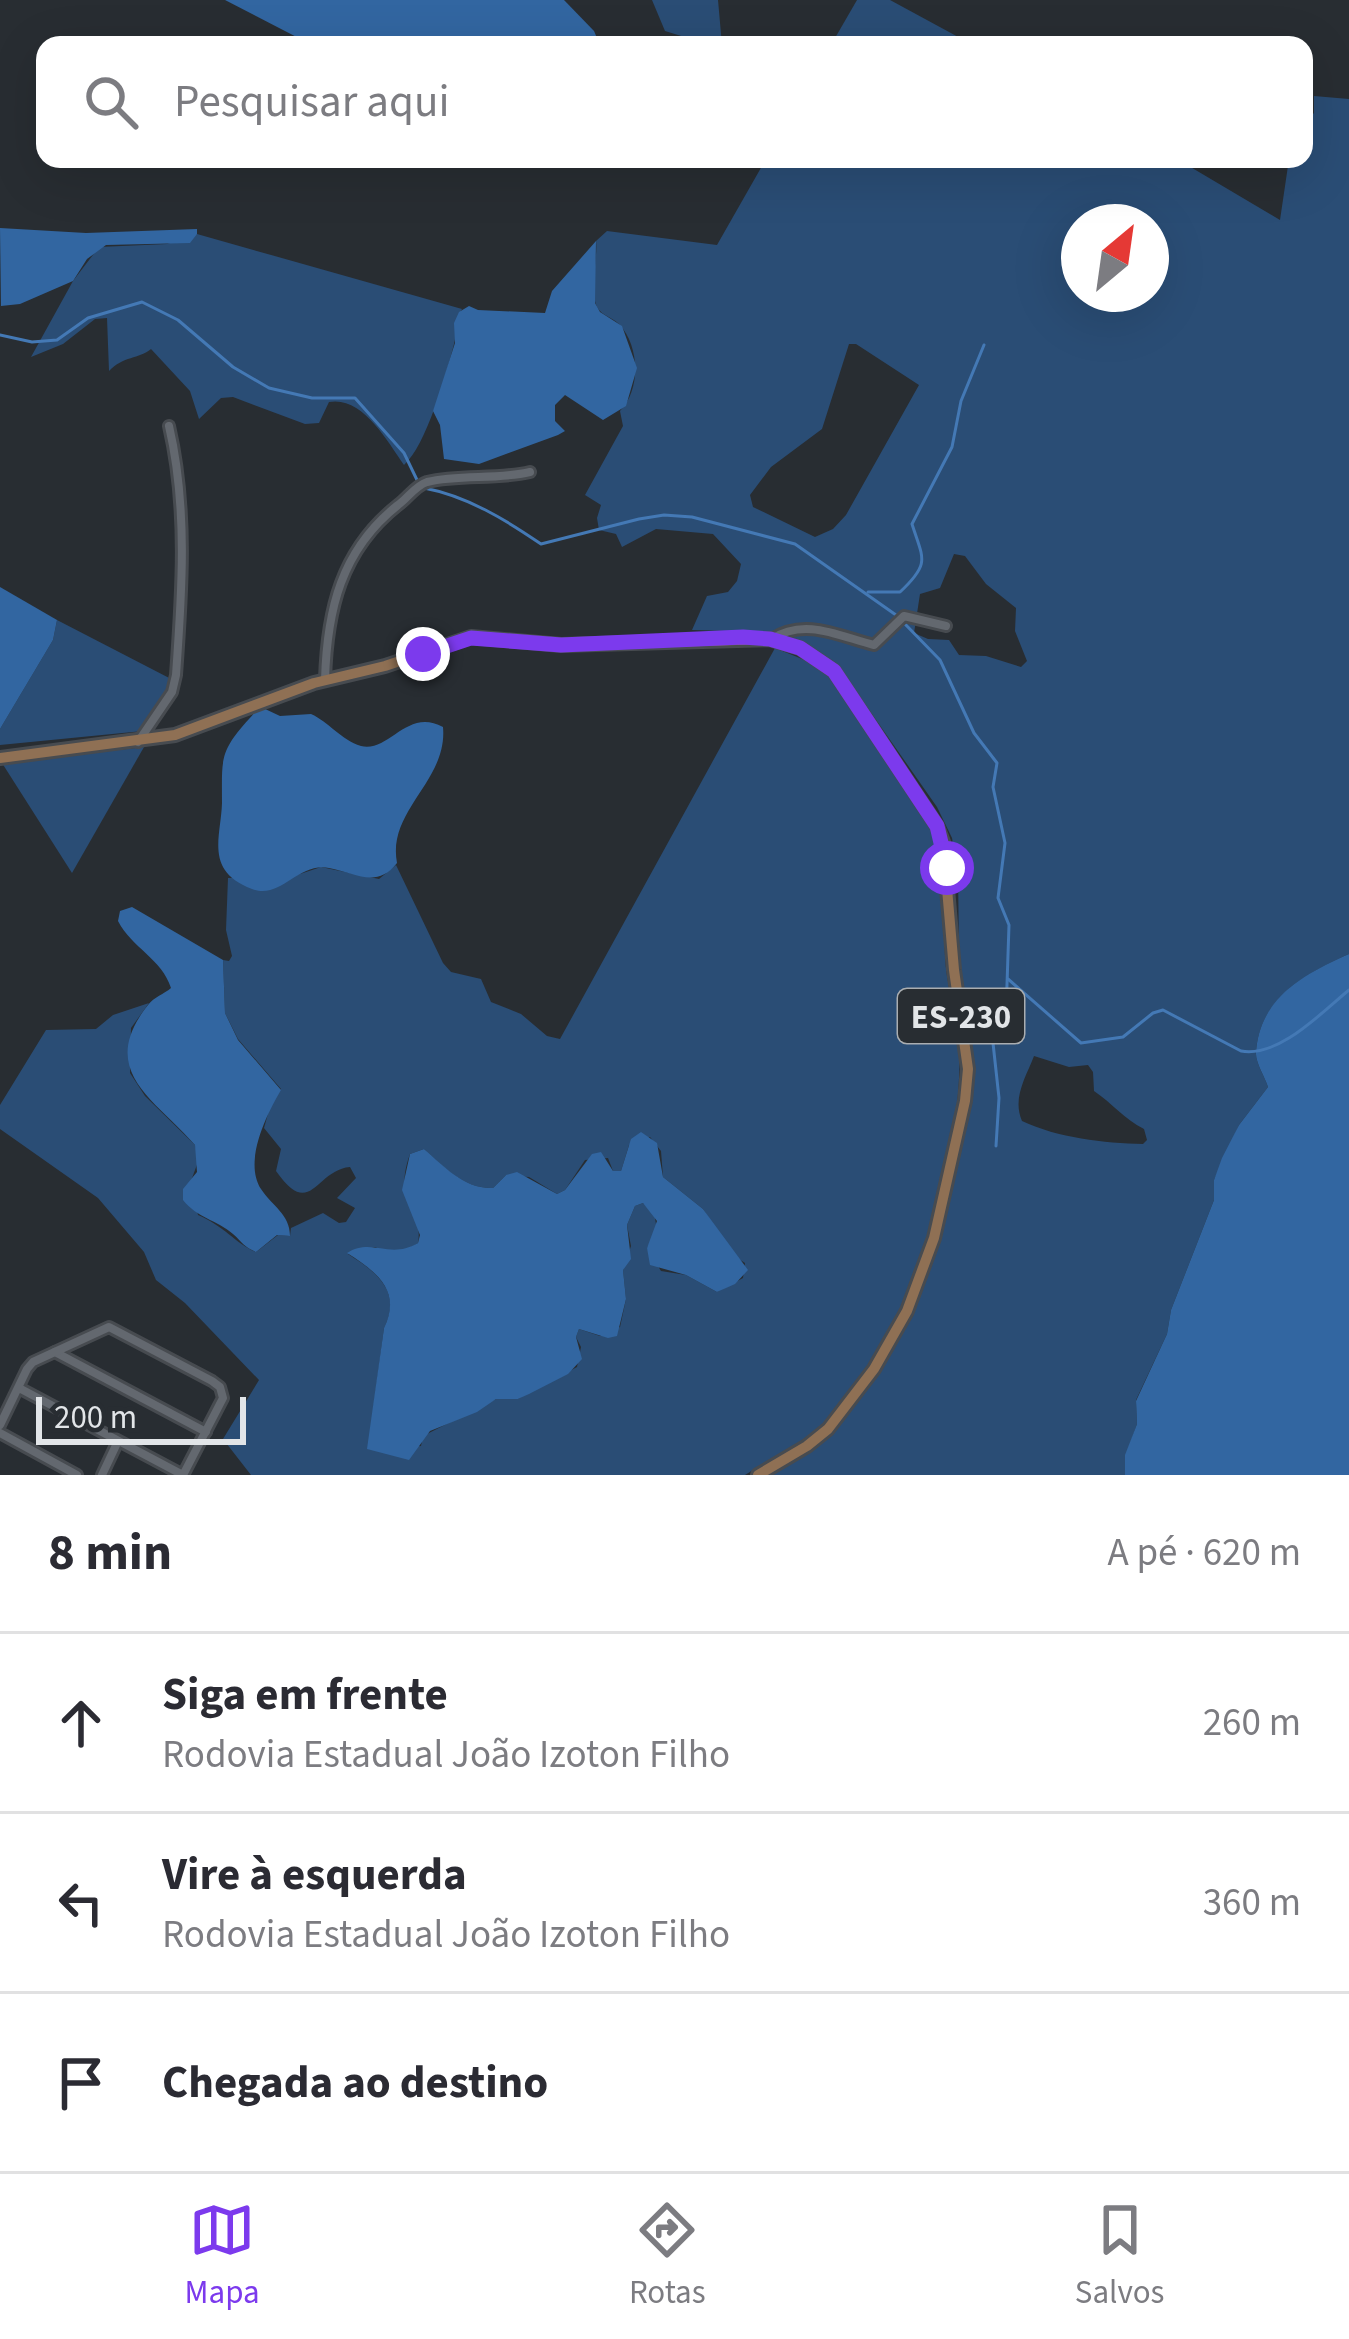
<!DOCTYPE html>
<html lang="pt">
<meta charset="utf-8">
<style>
:root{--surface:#fff;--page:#f2f2f3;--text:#2b2b33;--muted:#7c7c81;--line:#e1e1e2;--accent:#7c3aed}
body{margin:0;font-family:"Source Sans 3",sans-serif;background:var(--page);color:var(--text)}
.compass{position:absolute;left:1061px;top:204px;width:108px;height:108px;border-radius:50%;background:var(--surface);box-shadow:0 12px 48px #0002;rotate:29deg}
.scale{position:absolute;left:36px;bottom:30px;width:210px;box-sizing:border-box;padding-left:12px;border:6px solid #e2e5e8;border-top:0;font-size:33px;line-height:42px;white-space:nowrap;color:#e2e5e8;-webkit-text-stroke:9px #282d32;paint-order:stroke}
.stop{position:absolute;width:36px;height:36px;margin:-27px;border:9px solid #7c3aed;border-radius:50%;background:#fff}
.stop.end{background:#7c3aed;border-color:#fff;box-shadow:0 3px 12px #0008}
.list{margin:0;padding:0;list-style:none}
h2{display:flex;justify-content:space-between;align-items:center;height:156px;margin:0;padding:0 48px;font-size:51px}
h2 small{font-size:39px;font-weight:400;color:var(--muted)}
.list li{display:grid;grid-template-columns:78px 1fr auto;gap:36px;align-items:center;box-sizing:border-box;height:180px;padding:0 48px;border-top:3px solid var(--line)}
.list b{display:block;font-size:45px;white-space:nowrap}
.list p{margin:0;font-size:39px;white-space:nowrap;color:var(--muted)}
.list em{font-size:39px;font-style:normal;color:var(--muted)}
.icon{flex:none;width:66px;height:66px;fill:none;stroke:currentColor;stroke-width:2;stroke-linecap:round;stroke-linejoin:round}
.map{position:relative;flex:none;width:1349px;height:1475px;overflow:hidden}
.search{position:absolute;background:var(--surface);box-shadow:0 12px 48px #0002;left:36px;right:36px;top:36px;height:132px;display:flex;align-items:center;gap:30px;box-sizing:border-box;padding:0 42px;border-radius:24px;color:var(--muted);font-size:45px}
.sheet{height:696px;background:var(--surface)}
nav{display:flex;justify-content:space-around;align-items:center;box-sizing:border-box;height:168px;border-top:3px solid var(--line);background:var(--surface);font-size:33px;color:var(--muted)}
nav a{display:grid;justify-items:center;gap:6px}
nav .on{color:var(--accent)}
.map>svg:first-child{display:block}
.green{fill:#2a4d75;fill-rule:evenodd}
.forest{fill:#3266a1}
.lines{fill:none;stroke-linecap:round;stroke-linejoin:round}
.stream{stroke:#4479b5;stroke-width:3}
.street-casing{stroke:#474b50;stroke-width:14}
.primary-casing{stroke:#474b50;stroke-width:16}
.street{stroke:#63686f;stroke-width:8}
.primary{stroke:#8f7054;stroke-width:10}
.route{stroke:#7c3aed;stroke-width:15}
.labels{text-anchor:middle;stroke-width:9;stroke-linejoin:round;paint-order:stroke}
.shield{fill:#282d32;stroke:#aaaeb1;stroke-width:3}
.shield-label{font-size:33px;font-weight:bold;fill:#e2e5e8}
</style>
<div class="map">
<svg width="1349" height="1475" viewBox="0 0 1349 1475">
<rect width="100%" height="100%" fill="#282d32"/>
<!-- green -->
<g class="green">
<polygon points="652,0 718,0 722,45 690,45 691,39 665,31"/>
<polygon points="857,0 890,0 973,45 831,45"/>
<path d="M1314,96L1349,99V954C1305,974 1260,997 1256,1052C1255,1062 1265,1077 1268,1087L1239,1125L1214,1180V1200L1171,1310L1167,1334L1136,1400L1137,1424L1126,1455L1125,1475H770L821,1442L861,1396L903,1329L941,1235L975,1067L959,955L958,871L952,838L937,807L846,677L828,658L798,641L768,632L692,630L707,596L728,592L737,581L741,564L713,534L656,529L622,547L616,534L599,530L597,518L601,505L585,495L623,426L620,411C641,390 640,346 619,324C612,317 602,316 597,307C589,291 598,259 596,241L607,231L717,245L766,159H1177L1280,220L1289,159H1304V123L1314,113ZM1079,222H1151V294H1079ZM849,344H856L919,385L846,515L833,529L815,537L753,507L750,495L771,467L822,429ZM954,554L965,556L986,584L1016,608L1015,631L1027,661L1021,667L986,656L959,655L949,640L928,639L914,633L920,594L940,588ZM1034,1056L1069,1067L1088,1065L1093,1072L1094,1091C1112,1103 1124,1119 1144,1129L1147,1140L1143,1144C1104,1143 1058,1138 1022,1121C1012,1098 1026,1077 1034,1056Z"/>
<path d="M197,234L462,309C454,322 458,330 454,344C446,375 426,446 404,465C386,439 362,396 329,402L319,423L305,424L233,397L221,398L199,419L190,391L151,349C139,359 123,356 109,371L107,318L95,319L63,344L31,357L73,281L99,247L167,244Z"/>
<polygon points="57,620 175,681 153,730 0,745 0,729 53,640"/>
<path d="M775,648L817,665L837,685L931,823C952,871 940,925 947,976C950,997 958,1018 959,1039C966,1156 907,1355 815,1433C794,1451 768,1460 745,1475H251L223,1439L259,1380L185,1303L156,1280L144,1252L98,1198L0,1129V1105L46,1030L96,1029L113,1015L149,1003L131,1028L130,1073L145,1096L195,1145L199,1159L191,1181L198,1215C223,1225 236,1244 256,1252L278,1235L290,1236L291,1228L323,1213L339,1223L346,1222L355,1208L337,1198L356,1178L350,1167C315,1170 311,1221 276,1171L281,1149L264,1128L271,1103L281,1089L238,1039L225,1013L223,960L229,961L232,956L226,930L228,878L294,876L321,867L379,879L396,865L443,963L451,972L481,979L491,1002L521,1014L547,1036L560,1039ZM650,1137L661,1151L663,1177L703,1209L734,1256L745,1263L743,1278L717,1292L686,1275L661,1271L647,1248L657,1230L654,1212L643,1203L635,1206L627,1225L631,1246L623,1270L626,1299L620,1327L600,1336L579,1329L576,1337L581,1347L577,1367L518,1399H496L423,1436L421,1446L368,1449L384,1328C402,1292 378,1273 348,1254L375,1247C389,1255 405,1252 418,1243C424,1208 392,1204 410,1154L424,1149C444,1167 464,1189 493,1188L506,1175L529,1177L557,1194L565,1190L585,1160L608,1158L613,1171H621L629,1145Z"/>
<polygon points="144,747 72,873 2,763"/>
</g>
<!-- forest -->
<g class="forest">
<polygon points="225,0 564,0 594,31 600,45 312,45"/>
<polygon points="0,228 86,233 197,229 197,234 190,243 106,245 87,259 73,281 20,304 1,306"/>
<polygon points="596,241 595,303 600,312 622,326 637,368 626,406 603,420 565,395 555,405 555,421 565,431 558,435 479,464 444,459 440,425 433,411 455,343 454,323 459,312 469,306 478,310 545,313 552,291"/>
<polygon points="0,587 57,620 53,640 0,729"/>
<path d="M263,708L280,716L311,714C329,722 341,740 361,746C389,753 407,707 443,727C448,781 387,810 397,863C377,889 356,873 329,868C298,862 281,900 252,889C204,871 221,837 222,803C222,759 219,752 249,719C261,707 245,715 263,708Z"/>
<path d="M132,907L223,960L225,1013L238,1040L281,1090C267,1114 243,1161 261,1189C272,1206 290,1214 290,1236L277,1235L256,1252C244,1247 242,1242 233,1234C217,1220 197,1218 183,1200V1189L197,1172L195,1145C155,1099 96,1071 148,1005C154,997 164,994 171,988C162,959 132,948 118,921L120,911Z"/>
<path d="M1349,954V1475H1125V1455L1137,1424L1136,1401L1167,1334L1171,1310L1214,1200V1180L1222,1158L1239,1125L1268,1087C1265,1077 1255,1062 1256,1052C1260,997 1304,974 1349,954Z"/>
<path d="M641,1132L657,1143L663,1177L703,1209L748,1270L735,1284L717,1292L686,1275L650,1265L647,1248L657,1221L643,1203L635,1206L627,1225L631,1259L623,1270L626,1299L617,1336L608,1338L579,1329L576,1337L582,1359L568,1374L529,1394L518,1399H496L477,1412L430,1431L409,1460L367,1449L384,1328C402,1291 377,1272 347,1253C372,1237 389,1260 418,1243L420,1235L402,1190L410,1154L424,1149C445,1167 464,1189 493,1188L506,1175L517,1172L557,1194L565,1190L592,1154L601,1152L613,1171H621L631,1139Z"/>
</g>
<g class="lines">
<!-- stream -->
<g class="stream">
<polyline points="0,335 32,342 57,340 88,318 142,302 178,320 233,367 269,388 312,398 355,398 404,453 418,482"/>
<path d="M424,488C467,496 506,520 541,544L639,519L664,515L692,517L795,544L896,615"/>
<path d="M868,592H900C931,563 923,559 912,524L952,447L961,401L984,345"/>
<polyline points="904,623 940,660 974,733 997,763 993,787 1005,843 998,898 1009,925 1006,1014 993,1043 999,1098 996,1146"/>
<path d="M1008,979L1081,1043L1123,1037L1153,1013L1163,1010L1241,1051C1279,1058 1322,1012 1349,990"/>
</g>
<!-- street casing -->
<g class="street-casing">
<g id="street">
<path d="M772,639C805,617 841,637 874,645L904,616L946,626"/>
<path d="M325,680C327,610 341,550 398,505C408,498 415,486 427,482C460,474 497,480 530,472"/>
<path d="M138,742L172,692L176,675C182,592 188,508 169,426"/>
<polyline points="55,1352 206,1432"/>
<polyline points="0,1425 27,1369 33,1362 109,1327 212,1381 220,1387 223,1398 183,1475 19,1388"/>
<polyline points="0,1433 77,1475"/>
<polyline points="102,1475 118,1441"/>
</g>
</g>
<!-- primary casing -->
<g class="primary-casing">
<polyline id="primary" points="0,758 175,735 314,683 385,666 471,637 561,645 770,639 800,648 834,671 937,826 943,842 954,970 968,1069 965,1101 934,1238 907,1311 874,1369 828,1429 807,1446 758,1475"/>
</g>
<!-- street -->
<use href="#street" class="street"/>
<!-- primary -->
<use href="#primary" class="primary"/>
</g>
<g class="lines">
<!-- route -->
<polyline class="route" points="423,654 471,638 561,645 743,637 770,639 800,648 834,671 937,826 947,868"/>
</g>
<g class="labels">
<!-- shield labels -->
<rect class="shield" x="898" y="989" width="126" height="54" rx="9"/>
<g class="shield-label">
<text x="961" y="1028">ES-230</text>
</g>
</g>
</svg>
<svg class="compass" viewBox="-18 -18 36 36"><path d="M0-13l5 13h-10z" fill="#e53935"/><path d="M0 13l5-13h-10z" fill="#7c7c81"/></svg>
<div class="scale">200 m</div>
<div class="stop" style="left:947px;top:868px"></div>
<div class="stop end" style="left:423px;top:654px"></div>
<div class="search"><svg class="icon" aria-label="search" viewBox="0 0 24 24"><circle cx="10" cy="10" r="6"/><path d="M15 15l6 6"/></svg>Pesquisar aqui</div>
</div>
<section class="sheet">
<h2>8 min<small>A pé · 620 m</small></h2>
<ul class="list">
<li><svg class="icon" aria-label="ahead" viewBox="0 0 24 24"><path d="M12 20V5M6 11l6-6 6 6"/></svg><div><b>Siga em frente</b><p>Rodovia Estadual João Izoton Filho</p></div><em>260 m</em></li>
<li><svg class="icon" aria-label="left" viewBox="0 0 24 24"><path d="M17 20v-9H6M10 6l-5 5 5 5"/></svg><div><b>Vire à esquerda</b><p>Rodovia Estadual João Izoton Filho</p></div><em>360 m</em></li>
<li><svg class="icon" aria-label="arrive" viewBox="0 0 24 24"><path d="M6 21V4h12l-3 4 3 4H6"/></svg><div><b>Chegada ao destino</b></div></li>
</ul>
</section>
<nav>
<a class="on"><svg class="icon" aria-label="map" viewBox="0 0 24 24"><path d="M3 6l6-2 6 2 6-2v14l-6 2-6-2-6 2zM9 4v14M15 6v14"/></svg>Mapa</a>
<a><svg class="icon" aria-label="directions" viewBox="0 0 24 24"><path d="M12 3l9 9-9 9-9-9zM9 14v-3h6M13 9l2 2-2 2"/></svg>Rotas</a>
<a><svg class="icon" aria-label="saved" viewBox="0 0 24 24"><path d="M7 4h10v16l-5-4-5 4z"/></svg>Salvos</a>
</nav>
